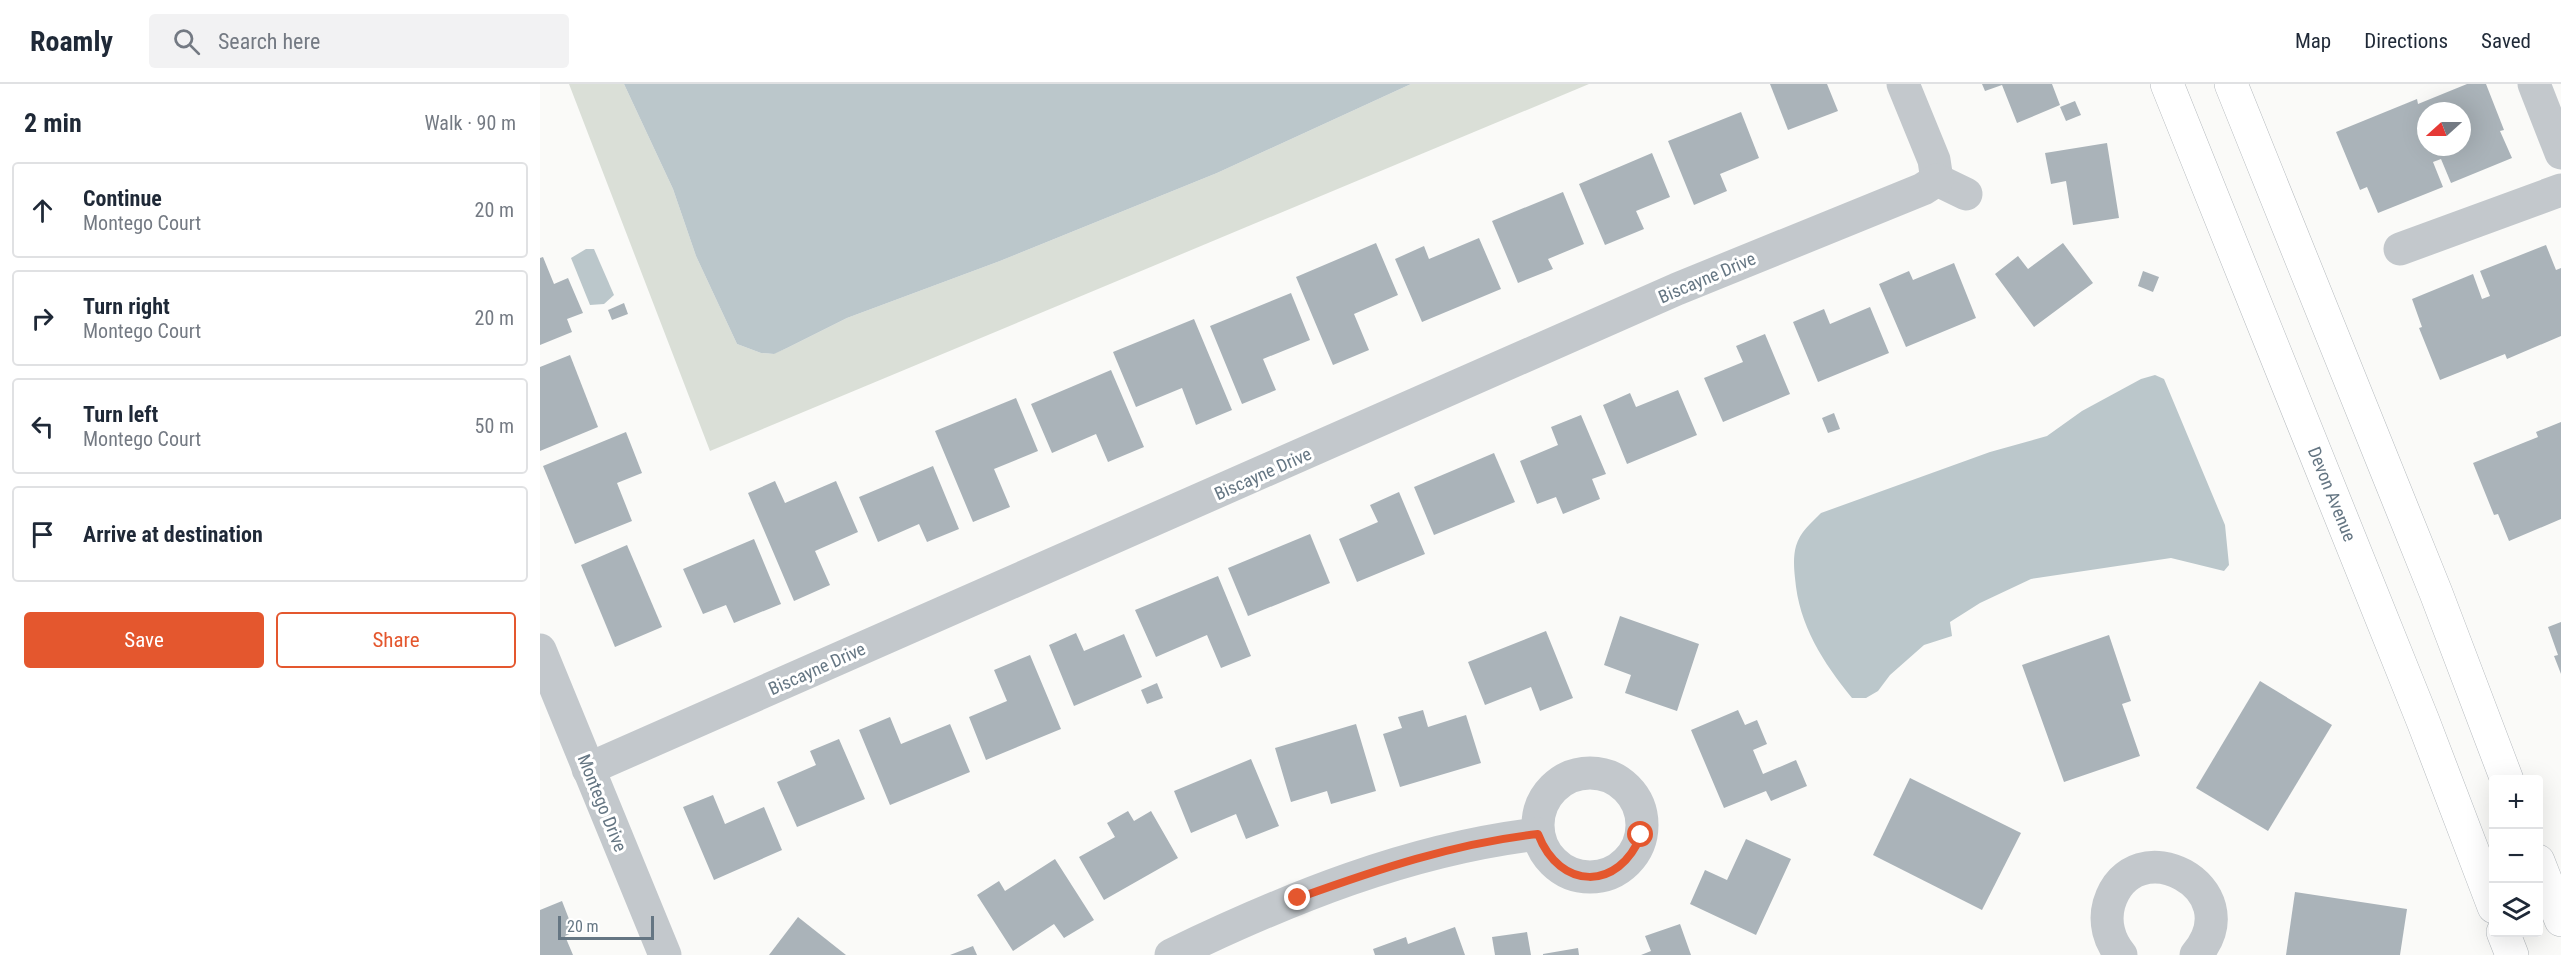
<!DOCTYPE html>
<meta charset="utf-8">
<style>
:root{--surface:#fff;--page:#f2f2f3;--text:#1f2937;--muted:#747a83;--line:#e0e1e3;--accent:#e4572e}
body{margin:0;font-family:"Roboto Condensed",sans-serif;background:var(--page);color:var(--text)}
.controls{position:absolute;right:18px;bottom:18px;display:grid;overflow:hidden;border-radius:6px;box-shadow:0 6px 24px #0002}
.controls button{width:54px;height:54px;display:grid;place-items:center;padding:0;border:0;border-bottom:2px solid var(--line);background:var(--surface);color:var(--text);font:30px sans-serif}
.compass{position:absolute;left:1877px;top:18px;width:54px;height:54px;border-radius:50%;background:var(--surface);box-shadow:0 6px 24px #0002;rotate:249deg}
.scale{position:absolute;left:18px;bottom:15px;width:96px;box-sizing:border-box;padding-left:6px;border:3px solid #657683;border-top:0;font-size:16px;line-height:21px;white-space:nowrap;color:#657683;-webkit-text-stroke:4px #fff;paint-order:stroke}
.stop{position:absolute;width:18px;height:18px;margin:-14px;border:4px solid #e4572e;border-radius:50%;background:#fff}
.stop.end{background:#e4572e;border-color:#fff;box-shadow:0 2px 6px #0008}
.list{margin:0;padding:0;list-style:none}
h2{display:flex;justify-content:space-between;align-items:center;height:78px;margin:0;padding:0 24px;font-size:26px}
h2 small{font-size:20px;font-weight:400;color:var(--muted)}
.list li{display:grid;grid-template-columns:39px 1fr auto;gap:18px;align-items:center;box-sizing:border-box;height:96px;margin:0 12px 12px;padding:0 12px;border:2px solid var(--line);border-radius:6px}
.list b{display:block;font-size:22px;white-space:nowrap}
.list p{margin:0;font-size:20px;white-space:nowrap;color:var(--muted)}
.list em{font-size:20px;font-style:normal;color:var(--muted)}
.actions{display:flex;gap:12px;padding:18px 24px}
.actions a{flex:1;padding:14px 0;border:2px solid var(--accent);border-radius:6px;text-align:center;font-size:21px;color:var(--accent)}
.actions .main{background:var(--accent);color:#fff}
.icon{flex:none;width:33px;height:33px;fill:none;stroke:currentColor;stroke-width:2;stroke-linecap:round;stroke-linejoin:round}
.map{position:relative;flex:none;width:2021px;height:871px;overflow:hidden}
header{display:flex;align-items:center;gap:36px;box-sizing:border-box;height:84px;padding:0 30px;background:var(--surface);border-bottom:2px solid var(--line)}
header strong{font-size:28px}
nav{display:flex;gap:33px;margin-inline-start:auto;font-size:21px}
.search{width:420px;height:54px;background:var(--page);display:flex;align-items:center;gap:15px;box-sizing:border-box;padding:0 21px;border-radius:6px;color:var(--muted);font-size:22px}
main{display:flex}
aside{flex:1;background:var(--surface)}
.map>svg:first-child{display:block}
.green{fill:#dadfd7}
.water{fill:#bbc7cb}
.building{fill:#aab3b9;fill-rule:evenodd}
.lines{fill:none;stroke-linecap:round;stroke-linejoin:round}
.major-casing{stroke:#b5babe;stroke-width:34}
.minor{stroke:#c3c8cc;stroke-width:33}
.major{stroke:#fff;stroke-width:33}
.route{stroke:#e4572e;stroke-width:8}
.labels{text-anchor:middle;stroke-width:6;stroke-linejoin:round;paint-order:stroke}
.street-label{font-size:18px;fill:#657683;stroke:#fff}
</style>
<header>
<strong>Roamly</strong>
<div class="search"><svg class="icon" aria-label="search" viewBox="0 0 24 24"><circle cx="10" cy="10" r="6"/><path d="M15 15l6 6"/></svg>Search here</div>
<nav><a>Map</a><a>Directions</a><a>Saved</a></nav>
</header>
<main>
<aside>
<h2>2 min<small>Walk · 90 m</small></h2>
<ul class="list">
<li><svg class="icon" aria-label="ahead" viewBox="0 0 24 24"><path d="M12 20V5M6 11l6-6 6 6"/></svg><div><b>Continue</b><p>Montego Court</p></div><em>20 m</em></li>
<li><svg class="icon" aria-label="right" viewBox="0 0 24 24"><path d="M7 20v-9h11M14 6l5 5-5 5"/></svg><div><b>Turn right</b><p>Montego Court</p></div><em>20 m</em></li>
<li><svg class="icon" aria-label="left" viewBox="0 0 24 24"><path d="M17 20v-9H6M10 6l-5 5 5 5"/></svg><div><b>Turn left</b><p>Montego Court</p></div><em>50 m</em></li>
<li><svg class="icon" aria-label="arrive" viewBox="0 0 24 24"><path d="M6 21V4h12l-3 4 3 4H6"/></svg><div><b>Arrive at destination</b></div></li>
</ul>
<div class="actions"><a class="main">Save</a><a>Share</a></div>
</aside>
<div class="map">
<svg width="2021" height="871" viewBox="0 0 2021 871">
<rect width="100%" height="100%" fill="#fafaf8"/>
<!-- green -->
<polygon class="green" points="29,0 84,0 133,105 156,172 197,260 221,269 233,270 247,264 307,234 460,177 677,89 871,0 1049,0 170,367"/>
<!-- water -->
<g class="water">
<polygon points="84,0 871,0 677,89 460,177 307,234 247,264 234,270 221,269 197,260 156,172 133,105"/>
<polygon points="46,165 54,165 74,211 64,220 50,221 31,174"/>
<path d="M1615,291L1624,295L1685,441L1689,481L1684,487L1631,474L1491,495L1440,519L1410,538L1412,552L1384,561L1350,591L1338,607L1326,614H1312C1283,578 1259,542 1255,494C1254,484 1253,473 1256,462C1260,448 1271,439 1281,429L1450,368L1507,352L1542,327L1601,295Z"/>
</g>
<!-- building -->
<g class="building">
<polygon points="1230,0 1287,0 1298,27 1248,46"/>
<polygon points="1442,0 1512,0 1520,21 1477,39 1462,1 1445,7"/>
<path d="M1927,0H1946L1964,46L1960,47L1972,74L1911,99L1901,75L1893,78L1903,103L1838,129L1827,103L1820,106L1796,48L1877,15L1878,20ZM1886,27H1922V63H1886Z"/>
<polygon points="1535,17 1541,31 1526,37 1520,23"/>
<polygon points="1201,28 1219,74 1180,90 1187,107 1154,121 1128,57"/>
<polygon points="1567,59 1579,134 1533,141 1526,97 1511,100 1505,69"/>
<polygon points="1112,69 1130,113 1096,127 1104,145 1065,161 1039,100"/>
<polygon points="1023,108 1044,160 1008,175 1013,185 978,199 952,137"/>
<polygon points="939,154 961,205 882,238 855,175 884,162 889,175"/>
<polygon points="836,159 858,211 814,230 829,266 793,281 756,193"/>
<polygon points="1523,159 1553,199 1494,243 1455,190 1478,172 1488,185"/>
<polygon points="2006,161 2016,186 2021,184 2021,252 1967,275 1965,270 1900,296 1879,244 1882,243 1872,215 1933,190 1942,215 1950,212 1940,187"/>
<polygon points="3,173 14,200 28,194 43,229 27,235 32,248 0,261 0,174"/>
<polygon points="1414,179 1436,234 1366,263 1339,200 1369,187 1373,196"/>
<polygon points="1603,187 1619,193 1613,208 1598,202"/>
<polygon points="751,209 770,256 723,275 736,306 702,320 670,242"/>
<polygon points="84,219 88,230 72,236 68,226"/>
<polygon points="1330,223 1349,269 1278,298 1253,238 1284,225 1290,240"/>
<polygon points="654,235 692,326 656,341 642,304 596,323 573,268"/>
<polygon points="1225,250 1250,310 1183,338 1164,294 1203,278 1196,262"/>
<polygon points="30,271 58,343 0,367 0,283"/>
<polygon points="571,286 604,363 568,378 556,350 512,369 491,320"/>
<polygon points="1138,306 1157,351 1087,380 1063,321 1090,309 1096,323"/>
<polygon points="476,314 498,367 454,385 470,423 433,438 395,347"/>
<polygon points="1294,329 1300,345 1288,349 1282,334"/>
<polygon points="1041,331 1066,390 1052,395 1060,415 1023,430 1016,413 997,420 980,377 1018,361 1011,343"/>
<polygon points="2021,338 2021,435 1969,457 1958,430 1954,431 1933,379 1998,353 1996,348"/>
<polygon points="86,348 102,389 77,399 92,437 35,460 3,382"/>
<polygon points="954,369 975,418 894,451 874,403"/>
<polygon points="393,382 419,445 387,458 379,440 338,458 319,413"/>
<polygon points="235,397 245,419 296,397 318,448 275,467 290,501 254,517 208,409"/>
<polygon points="859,408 885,470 817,498 799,455 838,438 830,421"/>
<polygon points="770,450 790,499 708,532 688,484"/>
<polygon points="214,455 241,520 194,539 186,521 163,530 143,485"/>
<polygon points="87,461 122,543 75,563 41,481"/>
<polygon points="678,492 711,572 681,584 667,551 616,573 595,526"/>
<polygon points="1080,532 1159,560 1137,627 1085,609 1091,591 1064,581"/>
<polygon points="2021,538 2021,590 2014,572 2018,571 2008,543"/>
<polygon points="1006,547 1033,614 1000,627 991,603 945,621 928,578"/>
<polygon points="536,549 544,567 584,550 602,593 534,622 509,561"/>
<polygon points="1569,551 1591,617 1582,620 1600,672 1524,698 1482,581"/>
<polygon points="490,571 521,645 446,676 429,633 467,617 454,586"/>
<polygon points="1720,597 1792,641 1728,747 1656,704"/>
<polygon points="617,599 623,614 607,620 601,606"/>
<polygon points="883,626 888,643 926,631 941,679 860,703 843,650 862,644 858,633"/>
<polygon points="1198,626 1205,641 1217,636 1227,660 1213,666 1223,690 1256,676 1267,702 1231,717 1226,707 1184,724 1151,646"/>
<polygon points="350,633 361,660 410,640 430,688 350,721 319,646"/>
<polygon points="816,640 836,707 791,720 787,707 751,718 735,664"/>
<polygon points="299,655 325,715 257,743 237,698 276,681 270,667"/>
<polygon points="711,675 739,742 706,755 696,730 651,749 634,707"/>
<polygon points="1370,694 1481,749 1442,826 1333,771"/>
<polygon points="173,711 185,740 224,723 242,766 174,796 143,723"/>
<polygon points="588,727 594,737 611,727 638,774 564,816 539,773 575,753 567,739"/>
<polygon points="1206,755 1251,775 1216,851 1150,820 1165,786 1187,796"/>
<polygon points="515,775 554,836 524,854 514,840 473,867 437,811 459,797 465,807"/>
<polygon points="1755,808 1867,825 1860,871 1746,871"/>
<polygon points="22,817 34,848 25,852 33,871 0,871 0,826"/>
<polygon points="258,833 306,871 229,871"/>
<polygon points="1140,840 1151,871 1101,871 1111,867 1105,852"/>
<polygon points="915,843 925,871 835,871 833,865 866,853 868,860"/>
<polygon points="987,848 991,871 955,871 952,853"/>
<polygon points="433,862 437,871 410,871"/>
<polygon points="1038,864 1039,871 1003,871 1003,870"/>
</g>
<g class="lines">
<!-- major casing -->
<g class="major-casing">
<g id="major">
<path id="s1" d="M1627,0L1883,637L1954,823"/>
<polyline points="1691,0 1896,509 1967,696"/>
<polyline points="1998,777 2021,836"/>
<polyline points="1963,848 1972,871"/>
</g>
</g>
<!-- minor -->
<g class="minor">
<polyline points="1363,0 1394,76 1397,96"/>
<polyline points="1994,0 2021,69"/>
<polyline points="1397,96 1426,110"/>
<polyline points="1860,165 2021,106"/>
<polyline points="0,566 125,871"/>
<polyline points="48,685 1137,205 1383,105 1397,96"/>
<circle cx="1050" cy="741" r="52"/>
<path d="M631,871C747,815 869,765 998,750"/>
<path d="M1581,871C1569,857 1564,838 1569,820C1593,741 1713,804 1656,871"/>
</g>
<!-- major -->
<use href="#major" class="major"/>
</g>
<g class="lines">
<!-- route -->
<path class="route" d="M758,814C836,786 915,759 998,750C1020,807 1079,807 1101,751"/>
</g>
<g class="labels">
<!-- street labels -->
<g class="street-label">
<text transform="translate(1167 194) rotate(-23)" y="6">Biscayne Drive</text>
<text transform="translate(723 390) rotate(-24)" y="6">Biscayne Drive</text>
<text dy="6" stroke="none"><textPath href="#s1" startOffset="442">Devon Avenue</textPath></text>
<text transform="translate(277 585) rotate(-24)" y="6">Biscayne Drive</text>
<text transform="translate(62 719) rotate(68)" y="6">Montego Drive</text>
</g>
</g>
</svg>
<div class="controls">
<button>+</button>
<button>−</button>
<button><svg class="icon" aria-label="layers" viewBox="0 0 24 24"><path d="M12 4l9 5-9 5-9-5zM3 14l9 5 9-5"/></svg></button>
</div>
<svg class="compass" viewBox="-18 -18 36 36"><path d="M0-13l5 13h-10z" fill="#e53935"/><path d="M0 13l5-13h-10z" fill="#747a83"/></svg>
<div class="scale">20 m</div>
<div class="stop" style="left:1101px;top:751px"></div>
<div class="stop end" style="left:758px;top:814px"></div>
</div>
</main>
